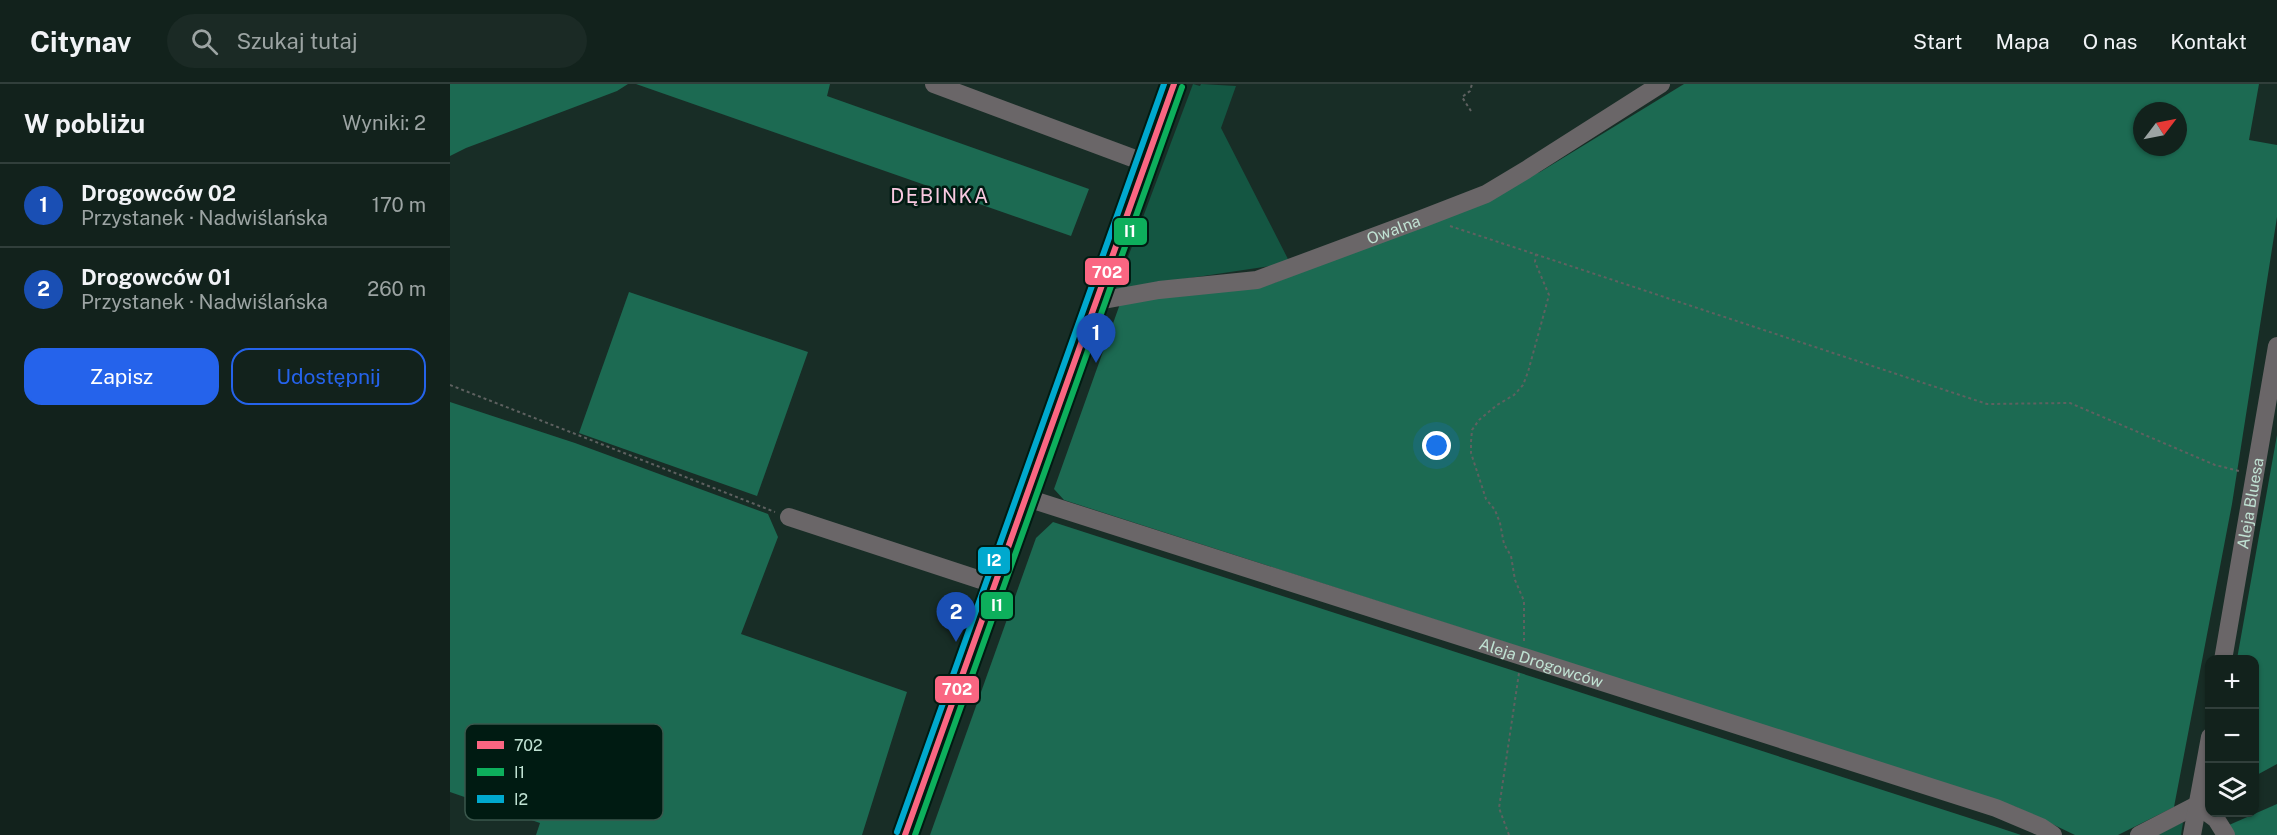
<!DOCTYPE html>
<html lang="pl">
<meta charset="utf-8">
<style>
:root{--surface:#12221c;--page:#1b2a25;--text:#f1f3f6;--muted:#9ca4a3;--line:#313f3b;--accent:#2563eb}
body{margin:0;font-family:"Public Sans",sans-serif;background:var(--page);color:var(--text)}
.controls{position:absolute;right:18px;bottom:18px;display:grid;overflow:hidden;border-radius:12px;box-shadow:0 2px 4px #0004}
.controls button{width:54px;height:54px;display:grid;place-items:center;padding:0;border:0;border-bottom:2px solid var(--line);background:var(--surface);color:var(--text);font:30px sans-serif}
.compass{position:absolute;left:1683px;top:18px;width:54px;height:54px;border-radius:50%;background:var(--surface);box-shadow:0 2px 4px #0004;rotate:58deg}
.you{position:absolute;left:987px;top:362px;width:21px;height:21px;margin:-15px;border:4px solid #fff;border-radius:50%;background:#1a73e8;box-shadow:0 0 0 9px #1a73e833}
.badge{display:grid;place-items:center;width:39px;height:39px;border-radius:50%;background:var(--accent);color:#fff;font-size:20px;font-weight:700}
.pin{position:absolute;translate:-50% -50px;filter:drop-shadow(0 2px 3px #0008)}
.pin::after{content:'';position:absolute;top:32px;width:21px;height:18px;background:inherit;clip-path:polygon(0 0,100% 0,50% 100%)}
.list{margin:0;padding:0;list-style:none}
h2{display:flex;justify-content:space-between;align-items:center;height:78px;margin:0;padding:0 24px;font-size:26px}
h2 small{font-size:20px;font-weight:400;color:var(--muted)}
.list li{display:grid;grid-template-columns:39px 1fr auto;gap:18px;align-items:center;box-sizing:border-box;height:84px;padding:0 24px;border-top:2px solid var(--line)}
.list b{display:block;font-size:22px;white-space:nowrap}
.list p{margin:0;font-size:20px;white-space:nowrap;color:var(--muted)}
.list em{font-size:20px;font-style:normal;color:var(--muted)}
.actions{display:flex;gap:12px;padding:18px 24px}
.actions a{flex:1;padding:14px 0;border:2px solid var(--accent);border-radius:18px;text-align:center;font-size:21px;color:var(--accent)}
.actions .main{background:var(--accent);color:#fff}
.icon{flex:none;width:33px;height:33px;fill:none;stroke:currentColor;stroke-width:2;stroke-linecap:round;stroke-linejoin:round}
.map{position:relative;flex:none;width:1827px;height:751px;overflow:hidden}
header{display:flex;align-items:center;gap:36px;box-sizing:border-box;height:84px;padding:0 30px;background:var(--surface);border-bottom:2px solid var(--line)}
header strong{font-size:28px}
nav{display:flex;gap:33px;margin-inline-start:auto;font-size:21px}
.search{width:420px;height:54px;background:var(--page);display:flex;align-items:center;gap:15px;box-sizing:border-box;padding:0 21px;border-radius:33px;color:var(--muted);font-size:22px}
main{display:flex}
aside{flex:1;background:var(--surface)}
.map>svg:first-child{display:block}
.green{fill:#145642}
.forest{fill:#1c6a52;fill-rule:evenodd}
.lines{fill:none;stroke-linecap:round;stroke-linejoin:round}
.path{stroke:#5e6160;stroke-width:2;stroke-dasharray:3 3;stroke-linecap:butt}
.minor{stroke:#6a6668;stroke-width:18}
.major{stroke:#666667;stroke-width:22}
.bus-1-casing{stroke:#001b12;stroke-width:10}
.bus-2-casing{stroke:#001b12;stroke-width:10}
.bus-3-casing{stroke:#001b12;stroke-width:10}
.bus-1{stroke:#fa6682;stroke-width:6}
.bus-2{stroke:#0daf5c;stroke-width:6}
.bus-3{stroke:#00a9ce;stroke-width:6}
.labels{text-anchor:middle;stroke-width:5;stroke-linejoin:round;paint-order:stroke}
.street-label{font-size:16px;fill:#c0e2d3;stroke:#001b12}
.quarter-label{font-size:20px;letter-spacing:1.5px;fill:#f9cae1;stroke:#001b12}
.key{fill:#001b12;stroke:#3a574c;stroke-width:1.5}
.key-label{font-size:16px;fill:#c0e2d3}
.line-badge{stroke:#001b12;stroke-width:2}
.badge-label{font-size:16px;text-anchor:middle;font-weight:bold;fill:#fff}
</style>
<header>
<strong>Citynav</strong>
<div class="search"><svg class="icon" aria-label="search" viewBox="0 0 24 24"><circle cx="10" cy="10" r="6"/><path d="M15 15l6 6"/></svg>Szukaj tutaj</div>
<nav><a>Start</a><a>Mapa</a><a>O nas</a><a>Kontakt</a></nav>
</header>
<main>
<aside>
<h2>W pobliżu<small>Wyniki: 2</small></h2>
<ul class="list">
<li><span class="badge" style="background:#1a4fb4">1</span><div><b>Drogowców 02</b><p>Przystanek · Nadwiślańska</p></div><em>170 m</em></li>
<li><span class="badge" style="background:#1a4fb4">2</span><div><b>Drogowców 01</b><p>Przystanek · Nadwiślańska</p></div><em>260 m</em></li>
</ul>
<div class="actions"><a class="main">Zapisz</a><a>Udostępnij</a></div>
</aside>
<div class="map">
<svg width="1827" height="751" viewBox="0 0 1827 751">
<rect width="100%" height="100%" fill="#182d26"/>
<!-- green -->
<g class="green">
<polygon points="743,0 750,2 751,0 786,2 771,44 840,179 666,205"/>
<polygon points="1733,738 1731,751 1707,751"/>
</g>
<!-- forest -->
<g class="forest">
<polygon points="0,0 178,0 167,7 16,64 0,72"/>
<polygon points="186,0 380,0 377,12 639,105 621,152"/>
<path d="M1234,0H1809L1799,56L1827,61V133L1782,420L1724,723L1668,751H1625L1566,723L614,416L604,405L671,217L824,199L1090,88ZM1692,27H1728V63H1692Z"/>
<polygon points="179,208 358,268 307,412 129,349"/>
<polygon points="0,318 125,359 318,430 328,453 291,550 457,608 412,751 86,751 90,739 0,708"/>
<polygon points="1827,351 1827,680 1805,692 1804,576 1787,575"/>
<polygon points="603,438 1544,742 1571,751 480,751 586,454"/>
<polygon points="1827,720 1827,751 1784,751 1779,741"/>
</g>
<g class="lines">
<!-- path -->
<g class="path">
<polyline points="1021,27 1012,13 1020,7 1022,0"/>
<polyline points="1000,142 1537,320 1620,319 1765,381 1789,387"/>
<polyline points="0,301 325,428"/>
<polyline points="1074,557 1074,517 1065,496 1061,472 1054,460 1050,439 1045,426 1036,415 1021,369 1021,358 1022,346 1029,336 1047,321 1064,311 1073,301 1078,288 1099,211 1085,178 1086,170"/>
<polyline points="1059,751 1049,724 1069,589"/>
</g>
<!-- minor -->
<g class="minor">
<polyline points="484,0 696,79"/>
<path id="s1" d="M648,217L709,206L807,196L974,134L1036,110L1076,86L1211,0"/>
<path id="s2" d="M577,414L1546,724L1591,743L1603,751"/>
<polyline points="339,433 546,501"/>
<path id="s3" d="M1773,576L1827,262"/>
<polyline points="1689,751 1747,721 1766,735 1776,751"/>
<polyline points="1742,751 1760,653"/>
</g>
<!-- major -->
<polyline class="major" points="455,751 623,286 724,0"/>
<!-- bus-1 casing -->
<g class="bus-1-casing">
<polyline id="bus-1" points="455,751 724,0"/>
</g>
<!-- bus-2 casing -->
<g class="bus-2-casing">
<polyline id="bus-2" points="465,751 732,3"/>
</g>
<!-- bus-3 casing -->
<g class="bus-3-casing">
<polyline id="bus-3" points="447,748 714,0"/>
</g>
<!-- bus-1 -->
<use href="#bus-1" class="bus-1"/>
<!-- bus-2 -->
<use href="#bus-2" class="bus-2"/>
<!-- bus-3 -->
<use href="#bus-3" class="bus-3"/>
</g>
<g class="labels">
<!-- street labels -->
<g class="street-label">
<text dy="6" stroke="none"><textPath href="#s1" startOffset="306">Owalna</textPath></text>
<text dy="6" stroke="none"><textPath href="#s3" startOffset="159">Aleja Bluesa</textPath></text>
<text dy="6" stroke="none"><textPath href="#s2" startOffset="540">Aleja Drogowców</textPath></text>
</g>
<!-- quarter labels -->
<g class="quarter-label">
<text x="490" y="119">DĘBINKA</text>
</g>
</g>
<!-- legend -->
<rect x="15" y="640" width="198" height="96" rx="9" class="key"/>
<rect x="27" y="657" width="27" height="8" fill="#fa6682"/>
<rect x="27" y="684" width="27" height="8" fill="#0daf5c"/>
<rect x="27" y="711" width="27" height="8" fill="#00a9ce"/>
<g class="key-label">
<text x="64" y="667">702</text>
<text x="64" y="694">I1</text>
<text x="64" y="721">I2</text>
</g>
<g class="line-badge">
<rect x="663" y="133" width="35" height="29" rx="6" fill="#0daf5c"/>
<rect x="634" y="173" width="46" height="29" rx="6" fill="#fa6682"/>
<rect x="527" y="462" width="34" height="29" rx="6" fill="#00a9ce"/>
<rect x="530" y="507" width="34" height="29" rx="6" fill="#0daf5c"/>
<rect x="484" y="591" width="46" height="29" rx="6" fill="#fa6682"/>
</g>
<g class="badge-label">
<text x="680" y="153">I1</text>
<text x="657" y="194">702</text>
<text x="544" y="482">I2</text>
<text x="547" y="527">I1</text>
<text x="507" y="611">702</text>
</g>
</svg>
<div class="controls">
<button>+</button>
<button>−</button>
<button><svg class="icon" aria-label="layers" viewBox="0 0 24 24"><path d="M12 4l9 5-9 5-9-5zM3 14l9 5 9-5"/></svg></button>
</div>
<svg class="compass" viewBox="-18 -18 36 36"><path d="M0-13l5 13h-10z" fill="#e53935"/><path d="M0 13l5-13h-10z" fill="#9ca4a3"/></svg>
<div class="you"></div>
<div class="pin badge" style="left:646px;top:279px;background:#1a4fb4">1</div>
<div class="pin badge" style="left:506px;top:558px;background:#1a4fb4">2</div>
</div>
</main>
